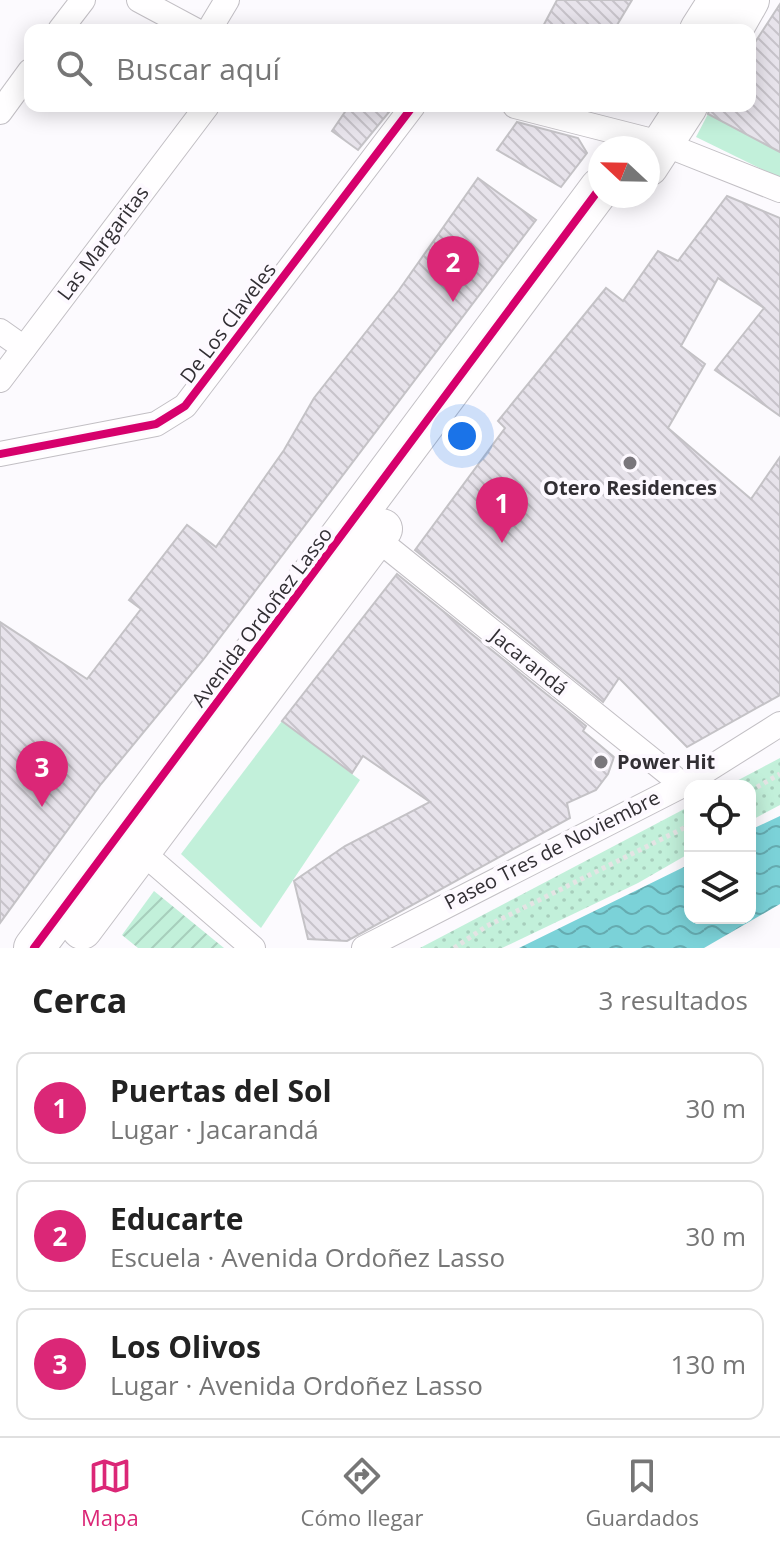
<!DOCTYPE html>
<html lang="es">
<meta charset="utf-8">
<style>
:root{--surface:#fff;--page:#f2f2f2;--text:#222;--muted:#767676;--line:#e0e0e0;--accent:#db2777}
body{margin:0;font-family:"Open Sans",sans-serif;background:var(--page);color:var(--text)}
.controls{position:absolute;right:24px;bottom:24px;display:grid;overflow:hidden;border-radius:16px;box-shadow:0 4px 20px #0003}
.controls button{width:72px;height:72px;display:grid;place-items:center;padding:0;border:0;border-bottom:2px solid var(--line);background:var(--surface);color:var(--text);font:40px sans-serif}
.compass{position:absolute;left:588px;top:136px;width:72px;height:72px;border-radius:50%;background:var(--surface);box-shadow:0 4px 20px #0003;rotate:292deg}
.you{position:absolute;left:462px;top:436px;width:28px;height:28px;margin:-20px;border:6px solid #fff;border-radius:50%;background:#1a73e8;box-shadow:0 0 0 12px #1a73e833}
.badge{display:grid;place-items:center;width:52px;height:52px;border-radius:50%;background:var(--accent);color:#fff;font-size:26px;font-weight:700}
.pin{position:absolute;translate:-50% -66px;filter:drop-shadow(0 2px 4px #0008)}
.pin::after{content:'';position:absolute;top:42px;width:28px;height:24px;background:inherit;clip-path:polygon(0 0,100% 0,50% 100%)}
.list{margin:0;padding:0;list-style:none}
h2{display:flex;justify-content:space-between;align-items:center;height:104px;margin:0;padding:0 32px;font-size:34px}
h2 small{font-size:26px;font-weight:400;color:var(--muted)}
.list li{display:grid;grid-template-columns:52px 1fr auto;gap:24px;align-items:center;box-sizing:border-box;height:112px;margin:0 16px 16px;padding:0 16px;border:2px solid var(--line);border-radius:16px}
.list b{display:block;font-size:30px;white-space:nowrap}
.list p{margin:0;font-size:26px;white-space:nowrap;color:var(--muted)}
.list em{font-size:26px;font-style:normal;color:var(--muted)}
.icon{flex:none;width:44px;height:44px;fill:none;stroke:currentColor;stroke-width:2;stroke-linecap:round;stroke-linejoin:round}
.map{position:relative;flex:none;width:780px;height:948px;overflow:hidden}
.search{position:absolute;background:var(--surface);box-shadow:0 4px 20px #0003;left:24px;right:24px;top:24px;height:88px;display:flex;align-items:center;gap:20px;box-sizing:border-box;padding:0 28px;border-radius:16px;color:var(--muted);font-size:30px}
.sheet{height:488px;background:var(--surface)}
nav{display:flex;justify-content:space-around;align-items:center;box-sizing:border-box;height:112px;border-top:2px solid var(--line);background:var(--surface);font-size:22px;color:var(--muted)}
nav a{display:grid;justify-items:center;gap:4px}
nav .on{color:var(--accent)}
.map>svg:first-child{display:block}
.grass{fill:#c2f0da}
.park{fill:url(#park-dots)}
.garden{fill:url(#garden-furrows)}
.water{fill:url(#water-waves)}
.building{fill:url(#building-back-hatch);stroke:#c4c2c6;stroke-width:2}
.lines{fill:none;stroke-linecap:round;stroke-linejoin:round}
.street-casing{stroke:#c2bfc4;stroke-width:26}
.primary-casing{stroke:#c2bfc4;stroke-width:42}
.path{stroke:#e4e4e4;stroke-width:5;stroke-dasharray:4 4;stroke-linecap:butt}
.street{stroke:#fffeff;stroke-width:24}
.primary{stroke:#fffeff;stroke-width:40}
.cycleway-casing{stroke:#fdf9ff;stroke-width:13}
.cycleway{stroke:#d6006c;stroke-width:8}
.poi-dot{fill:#79767b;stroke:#fdf9ff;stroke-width:3}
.labels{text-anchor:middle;stroke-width:8;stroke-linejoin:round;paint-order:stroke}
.street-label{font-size:20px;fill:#322f34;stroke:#fdf9ff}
.poi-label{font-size:20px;font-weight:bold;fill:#322f34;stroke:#fdf9ff}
</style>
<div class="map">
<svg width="780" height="948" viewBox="0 0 780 948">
<defs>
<pattern id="park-dots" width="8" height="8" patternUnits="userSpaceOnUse" patternTransform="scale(2)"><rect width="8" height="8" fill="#c2f0da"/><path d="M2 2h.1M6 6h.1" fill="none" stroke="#a7cebc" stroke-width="1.8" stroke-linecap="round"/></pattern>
<pattern id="garden-furrows" width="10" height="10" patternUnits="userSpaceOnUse" patternTransform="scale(2)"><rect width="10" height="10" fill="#c2f0da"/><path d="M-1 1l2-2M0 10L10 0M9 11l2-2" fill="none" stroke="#a7cebc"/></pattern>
<pattern id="water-waves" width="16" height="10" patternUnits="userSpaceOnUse" patternTransform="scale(2)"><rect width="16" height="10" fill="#7bd2d8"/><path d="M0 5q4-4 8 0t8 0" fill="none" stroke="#65abb0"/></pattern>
<pattern id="building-back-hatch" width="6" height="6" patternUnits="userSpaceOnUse" patternTransform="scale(2)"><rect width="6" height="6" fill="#e7e3eb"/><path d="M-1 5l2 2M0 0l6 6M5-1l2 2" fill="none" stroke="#c7c3ca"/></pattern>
</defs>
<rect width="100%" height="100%" fill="#fcfafe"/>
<!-- grass -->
<g class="grass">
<polygon points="708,114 780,150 780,178 696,137"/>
<polygon points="282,721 360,780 261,928 181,854"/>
</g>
<!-- park -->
<g class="park">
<polygon points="780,758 780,805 750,821 750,786 727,786"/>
<polygon points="690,806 690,853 638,883 502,948 420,948"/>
</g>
<!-- garden -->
<polygon class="garden" points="154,891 224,948 138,948 122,935"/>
<!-- water -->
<polygon class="water" points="780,816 780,904 704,948 519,948 690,864 690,918 750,918 750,830"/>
<!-- building -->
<g class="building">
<polygon points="557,0 632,0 614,30 541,30"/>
<polygon points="780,4 780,152 708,114 710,106 750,106 750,50"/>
<polygon points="349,106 394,106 358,150 332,131"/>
<polygon points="517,122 578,138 587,153 561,187 497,150"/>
<polygon points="478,178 536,220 203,660 101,784 0,923 0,622 87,679 141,609 129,600 187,525 216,547 284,450 314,398 399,290"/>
<polygon points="727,196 780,218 780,416 715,370 764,308 718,278 681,346 705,364 668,428 751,499 780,457 780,695 687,747 619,678 603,702 415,550 505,428 498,421 606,288 623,301 658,251 678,261"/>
<polygon points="397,574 586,726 583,731 614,757 608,774 596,790 567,803 570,818 347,941 308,939 294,881 345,846 430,802 363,756 352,773 282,721"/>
</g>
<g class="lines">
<!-- street casing -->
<g class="street-casing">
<g id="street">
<polyline points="139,0 195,30"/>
<polyline points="60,30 83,0"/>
<polyline points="209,30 227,0"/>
<polyline points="515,106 664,144 780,190"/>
<polyline points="0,112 30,71"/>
<polyline points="0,331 24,348"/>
<polyline points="0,380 207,106"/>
<polyline points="0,454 156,424 185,406 413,106"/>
<polyline points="376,538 683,785"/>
<polyline points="142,852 253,948"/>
<polyline points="364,948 683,785 780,724"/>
</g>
</g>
<!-- primary casing -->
<g class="primary-casing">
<g id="primary">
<polyline points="700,30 719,0"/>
<polyline points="732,30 749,0"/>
<polyline points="648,166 687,106"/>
<polyline points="82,929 382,529"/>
<polyline points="34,948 600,188"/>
</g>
</g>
<!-- path -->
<g class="path">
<polyline points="750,791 780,774"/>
<polyline points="454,948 487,926 690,825"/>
</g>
<!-- street -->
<use href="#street" class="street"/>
<!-- primary -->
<use href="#primary" class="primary"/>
<!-- cycleway casing -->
<g class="cycleway-casing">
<g id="cycleway">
<polyline points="0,454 156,424 185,406 413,106"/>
<polyline points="34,948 600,188"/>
</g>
</g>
<!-- cycleway -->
<use href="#cycleway" class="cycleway"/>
</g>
<!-- markers -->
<g class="poi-dot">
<circle cx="630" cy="463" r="8"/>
<circle cx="601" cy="762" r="8"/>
</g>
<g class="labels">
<!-- street labels -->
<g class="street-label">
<text transform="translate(103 243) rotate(-53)" y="7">Las Margaritas</text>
<text transform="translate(228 323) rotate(-53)" y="7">De Los Claveles</text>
<text transform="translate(262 617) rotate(-53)" y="7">Avenida Ordoñez Lasso</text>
<text transform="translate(529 662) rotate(39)" y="7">Jacarandá</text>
<text transform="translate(552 850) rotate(-27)" y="7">Paseo Tres de Noviembre</text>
</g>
<!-- poi labels -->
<g class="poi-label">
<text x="630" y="495">Otero Residences</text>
<text x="617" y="769" text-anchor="start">Power Hit</text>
</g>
</g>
</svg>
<div class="controls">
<button><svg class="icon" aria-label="locate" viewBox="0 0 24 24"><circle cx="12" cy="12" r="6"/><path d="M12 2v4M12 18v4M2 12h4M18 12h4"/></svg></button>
<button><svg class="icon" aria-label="layers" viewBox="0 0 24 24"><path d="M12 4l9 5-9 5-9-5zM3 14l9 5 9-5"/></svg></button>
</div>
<svg class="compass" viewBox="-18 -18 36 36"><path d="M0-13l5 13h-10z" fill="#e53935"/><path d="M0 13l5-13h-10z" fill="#767676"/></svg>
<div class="you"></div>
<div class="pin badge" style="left:502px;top:543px">1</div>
<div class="pin badge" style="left:453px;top:302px">2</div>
<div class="pin badge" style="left:42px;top:807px">3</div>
<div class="search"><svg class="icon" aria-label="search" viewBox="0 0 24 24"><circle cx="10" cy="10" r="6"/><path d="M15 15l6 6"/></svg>Buscar aquí</div>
</div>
<section class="sheet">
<h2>Cerca<small>3 resultados</small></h2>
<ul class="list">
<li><span class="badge">1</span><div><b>Puertas del Sol</b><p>Lugar · Jacarandá</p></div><em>30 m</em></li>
<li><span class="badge">2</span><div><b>Educarte</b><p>Escuela · Avenida Ordoñez Lasso</p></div><em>30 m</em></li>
<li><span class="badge">3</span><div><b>Los Olivos</b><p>Lugar · Avenida Ordoñez Lasso</p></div><em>130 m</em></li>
</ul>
</section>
<nav>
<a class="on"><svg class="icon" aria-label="map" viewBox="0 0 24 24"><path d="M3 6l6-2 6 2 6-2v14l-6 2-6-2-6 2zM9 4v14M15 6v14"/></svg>Mapa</a>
<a><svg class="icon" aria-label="directions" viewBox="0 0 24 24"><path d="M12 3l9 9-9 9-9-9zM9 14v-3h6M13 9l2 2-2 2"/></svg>Cómo llegar</a>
<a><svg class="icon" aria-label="saved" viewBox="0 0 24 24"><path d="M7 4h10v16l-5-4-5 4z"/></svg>Guardados</a>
</nav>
